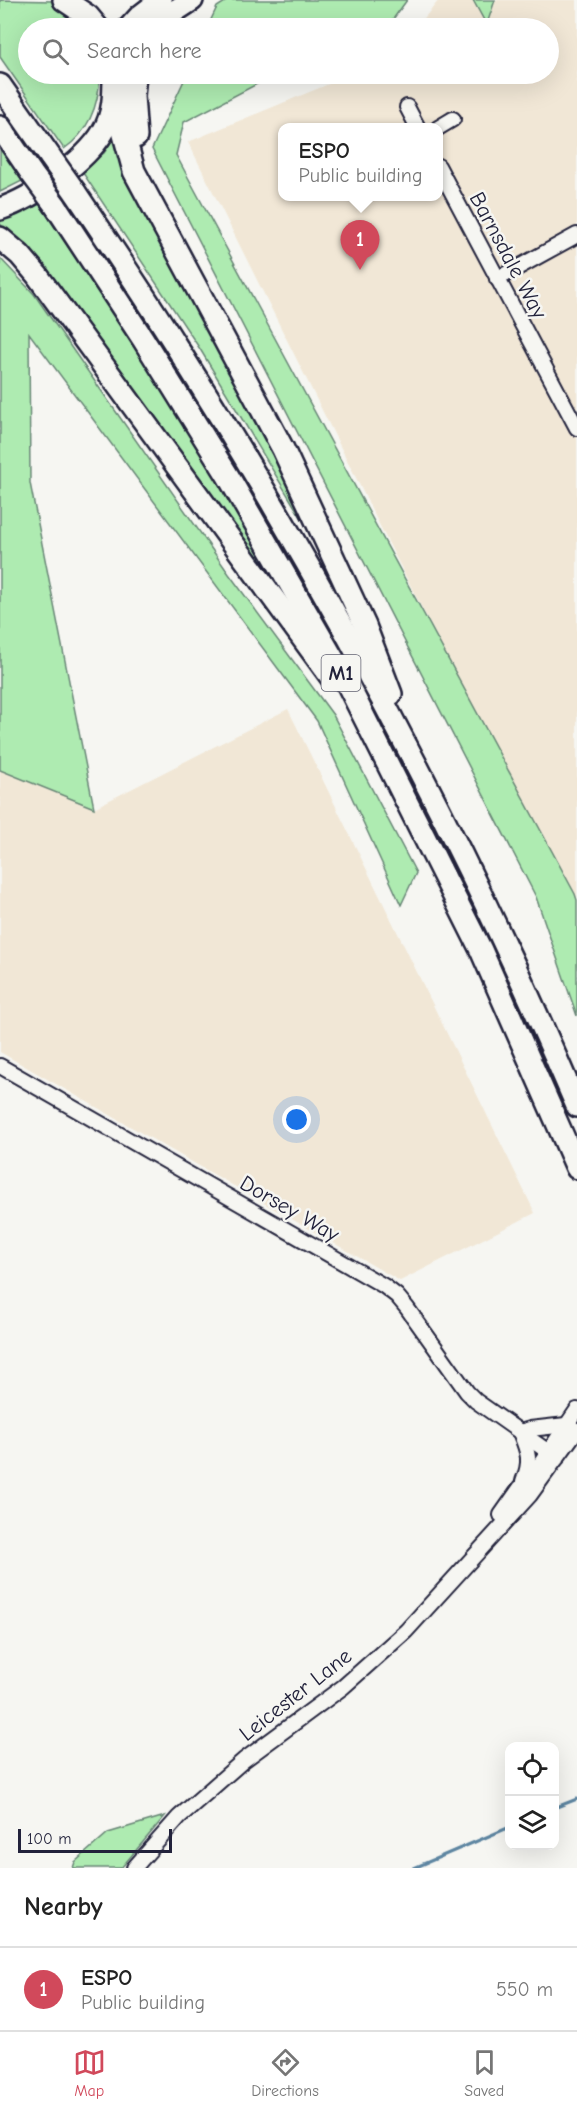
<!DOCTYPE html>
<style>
:root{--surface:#fff;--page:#f6f6f6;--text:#222;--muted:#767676;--line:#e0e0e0;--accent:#d1495b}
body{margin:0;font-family:"Comic Neue",sans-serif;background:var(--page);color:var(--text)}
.controls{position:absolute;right:18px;bottom:18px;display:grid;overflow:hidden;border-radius:12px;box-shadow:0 6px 24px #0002}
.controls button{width:54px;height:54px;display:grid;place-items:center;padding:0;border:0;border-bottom:2px solid var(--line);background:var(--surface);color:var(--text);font:30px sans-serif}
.scale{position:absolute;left:18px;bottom:15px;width:154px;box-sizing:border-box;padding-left:6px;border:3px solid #22223b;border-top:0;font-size:16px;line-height:21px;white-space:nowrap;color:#22223b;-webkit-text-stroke:4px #f6f6f2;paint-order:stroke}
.you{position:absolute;left:297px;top:1120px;width:21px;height:21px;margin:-15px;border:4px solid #fff;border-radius:50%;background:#1a73e8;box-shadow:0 0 0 9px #1a73e833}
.badge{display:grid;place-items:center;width:39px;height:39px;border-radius:50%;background:var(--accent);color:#fff;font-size:20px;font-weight:700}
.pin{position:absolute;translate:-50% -50px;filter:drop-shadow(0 2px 3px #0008)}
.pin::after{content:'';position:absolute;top:32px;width:21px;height:18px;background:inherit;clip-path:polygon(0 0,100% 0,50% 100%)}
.popup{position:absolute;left:278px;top:123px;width:165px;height:78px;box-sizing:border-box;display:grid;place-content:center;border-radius:12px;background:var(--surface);filter:drop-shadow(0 2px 4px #0005);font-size:20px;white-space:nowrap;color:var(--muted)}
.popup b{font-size:22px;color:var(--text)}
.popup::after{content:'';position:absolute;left:50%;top:100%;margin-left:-12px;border:12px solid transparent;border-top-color:var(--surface)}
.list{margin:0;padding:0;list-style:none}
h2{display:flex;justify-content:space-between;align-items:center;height:78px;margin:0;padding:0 24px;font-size:26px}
h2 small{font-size:20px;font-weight:400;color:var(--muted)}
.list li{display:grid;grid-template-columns:39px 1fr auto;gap:18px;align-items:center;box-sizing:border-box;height:84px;padding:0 24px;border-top:2px solid var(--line)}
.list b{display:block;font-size:22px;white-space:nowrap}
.list p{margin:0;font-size:20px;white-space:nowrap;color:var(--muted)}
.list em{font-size:20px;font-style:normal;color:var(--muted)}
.icon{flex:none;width:33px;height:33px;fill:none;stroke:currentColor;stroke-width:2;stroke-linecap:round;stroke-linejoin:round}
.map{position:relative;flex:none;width:577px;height:1868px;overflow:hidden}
.search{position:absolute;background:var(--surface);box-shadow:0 6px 24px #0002;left:18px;right:18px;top:18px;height:66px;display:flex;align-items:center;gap:15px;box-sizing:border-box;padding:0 21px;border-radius:33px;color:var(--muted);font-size:22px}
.sheet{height:162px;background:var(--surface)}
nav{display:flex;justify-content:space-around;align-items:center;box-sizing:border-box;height:84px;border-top:2px solid var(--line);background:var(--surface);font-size:16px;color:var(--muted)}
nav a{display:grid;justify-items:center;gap:3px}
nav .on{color:var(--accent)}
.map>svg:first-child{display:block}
.built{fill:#f1e7d6;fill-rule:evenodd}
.green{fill:#aeebb1;stroke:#688676;stroke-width:1.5}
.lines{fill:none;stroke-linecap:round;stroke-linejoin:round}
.stream{stroke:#5d85a1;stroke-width:3}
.minor-casing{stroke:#22223b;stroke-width:18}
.highway-casing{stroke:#22223b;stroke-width:26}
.minor{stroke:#f6f6f2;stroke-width:14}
.highway{stroke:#f6f6f2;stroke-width:21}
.highway-bridge-casing{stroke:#22223b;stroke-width:26;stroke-linecap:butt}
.highway-bridge{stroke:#f6f6f2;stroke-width:21}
.labels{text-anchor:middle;stroke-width:5;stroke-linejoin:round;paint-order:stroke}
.shield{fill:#f6f6f2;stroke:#626272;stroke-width:1.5}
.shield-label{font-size:21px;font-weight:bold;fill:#22223b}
.street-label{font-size:22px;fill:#22223b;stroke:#f6f6f2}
</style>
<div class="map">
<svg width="577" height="1868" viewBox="0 0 577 1868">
<rect width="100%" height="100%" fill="#f6f6f2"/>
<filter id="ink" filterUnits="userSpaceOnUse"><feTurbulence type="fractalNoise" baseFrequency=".0167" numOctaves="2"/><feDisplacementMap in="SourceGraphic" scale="12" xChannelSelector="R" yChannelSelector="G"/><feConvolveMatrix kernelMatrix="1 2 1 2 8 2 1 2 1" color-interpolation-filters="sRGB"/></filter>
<g filter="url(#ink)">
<!-- built -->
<g class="built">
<path d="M439,0H577V923L534,826L386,538L188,142L353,74H548V28H416ZM282,128H438V196H282Z"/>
<polygon points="288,709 535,1213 400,1281 0,1052 0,770 94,808"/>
</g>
<!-- green -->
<g class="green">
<path d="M0,0L53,1L63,6L89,28H28V74H100C99,104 90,131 64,149L0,57Z"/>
<polygon points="228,0 407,0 388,26 374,28 207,28 217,7"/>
<polygon points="473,0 495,0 488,21 485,22"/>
<polygon points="187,74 276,74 184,122 176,155 575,894 577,900 577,1016 536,897 152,149"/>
<polygon points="118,132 311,521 305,524 200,349 81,170 104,153"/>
<polygon points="0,149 22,181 0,192"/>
<polygon points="37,200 146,365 271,567 265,570 41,262 27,246 0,224 0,217"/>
<polygon points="0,258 34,294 229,574 333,715 416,873 401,905 317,721 29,333 30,483 94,808 0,770"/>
<polygon points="165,1816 121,1868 73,1868 75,1862 108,1833"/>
</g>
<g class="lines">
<!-- stream -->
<g class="stream">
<polyline points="554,1808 577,1799"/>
<polyline points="414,1868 510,1827"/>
</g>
<!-- minor casing -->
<g class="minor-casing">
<g id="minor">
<polyline points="407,107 418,128"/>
<polyline points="438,128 453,119"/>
<polyline points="438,166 577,428"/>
<polyline points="497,279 577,235"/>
<polyline points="0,1066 384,1286 397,1296 407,1308 467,1392 476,1401 557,1458"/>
<path d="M520,1432C528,1452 532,1461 523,1481"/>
<polyline points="520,1432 530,1429 566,1425"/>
<polyline points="501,1515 520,1488 534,1473 577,1410"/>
<polyline points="134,1868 179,1817 244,1760 343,1687 406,1631 530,1495 577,1430"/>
</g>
</g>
<!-- highway casing -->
<g class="highway-casing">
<g id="highway">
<polyline points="64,0 88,16 98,28"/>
<polyline points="129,28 140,16 161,0"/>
<polyline points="157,28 175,11 192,0"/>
<polyline points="135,74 133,96 136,137"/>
<polyline points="0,85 51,158"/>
<polyline points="114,98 134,171 283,449 365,626 391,694"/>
<polyline points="0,127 32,174"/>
<path d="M75,192C108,241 141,290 173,341C327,584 464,841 577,1106"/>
<polyline points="55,205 143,339 228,476 347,683 481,950 577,1168"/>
<path d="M0,209C33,198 85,162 103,132C114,114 114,94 114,74"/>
<polyline points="0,238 20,255 37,275 331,677"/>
</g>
</g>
<!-- minor -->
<use href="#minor" class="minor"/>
<!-- highway -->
<use href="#highway" class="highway"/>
<!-- highway-bridge casing -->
<g class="highway-bridge-casing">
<g id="highway-bridge">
<polyline points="51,158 75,192"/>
<polyline points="32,174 55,205"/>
</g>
</g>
<!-- highway-bridge -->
<use href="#highway-bridge" class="highway-bridge"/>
</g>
</g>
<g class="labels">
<!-- shield labels -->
<rect class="shield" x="321.5" y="655" width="39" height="36" rx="4.5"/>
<g class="shield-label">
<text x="341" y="680">M1</text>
</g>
<!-- street labels -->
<g class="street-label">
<text transform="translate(509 255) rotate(62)" y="8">Barnsdale Way</text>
<text transform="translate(290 1208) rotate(30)" y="8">Dorsey Way</text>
<text transform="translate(295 1694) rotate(-38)" y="8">Leicester Lane</text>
</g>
</g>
</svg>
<div class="controls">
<button><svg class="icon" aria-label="locate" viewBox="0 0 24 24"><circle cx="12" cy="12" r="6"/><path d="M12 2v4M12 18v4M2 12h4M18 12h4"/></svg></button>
<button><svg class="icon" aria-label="layers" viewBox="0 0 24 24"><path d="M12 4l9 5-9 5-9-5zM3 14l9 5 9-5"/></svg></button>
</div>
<div class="scale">100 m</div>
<div class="you"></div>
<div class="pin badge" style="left:360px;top:270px">1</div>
<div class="popup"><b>ESPO</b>Public building</div>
<div class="search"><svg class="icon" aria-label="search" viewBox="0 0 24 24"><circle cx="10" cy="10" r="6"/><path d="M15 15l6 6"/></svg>Search here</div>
</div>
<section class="sheet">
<h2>Nearby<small></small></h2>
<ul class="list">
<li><span class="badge">1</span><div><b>ESPO</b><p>Public building</p></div><em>550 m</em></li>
</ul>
</section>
<nav>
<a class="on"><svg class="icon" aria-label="map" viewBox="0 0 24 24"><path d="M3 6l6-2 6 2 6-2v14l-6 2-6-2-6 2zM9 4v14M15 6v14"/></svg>Map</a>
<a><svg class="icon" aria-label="directions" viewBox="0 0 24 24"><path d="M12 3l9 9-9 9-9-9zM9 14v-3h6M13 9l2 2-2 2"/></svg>Directions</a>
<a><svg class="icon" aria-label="saved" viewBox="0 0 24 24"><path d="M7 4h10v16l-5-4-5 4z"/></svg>Saved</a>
</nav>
